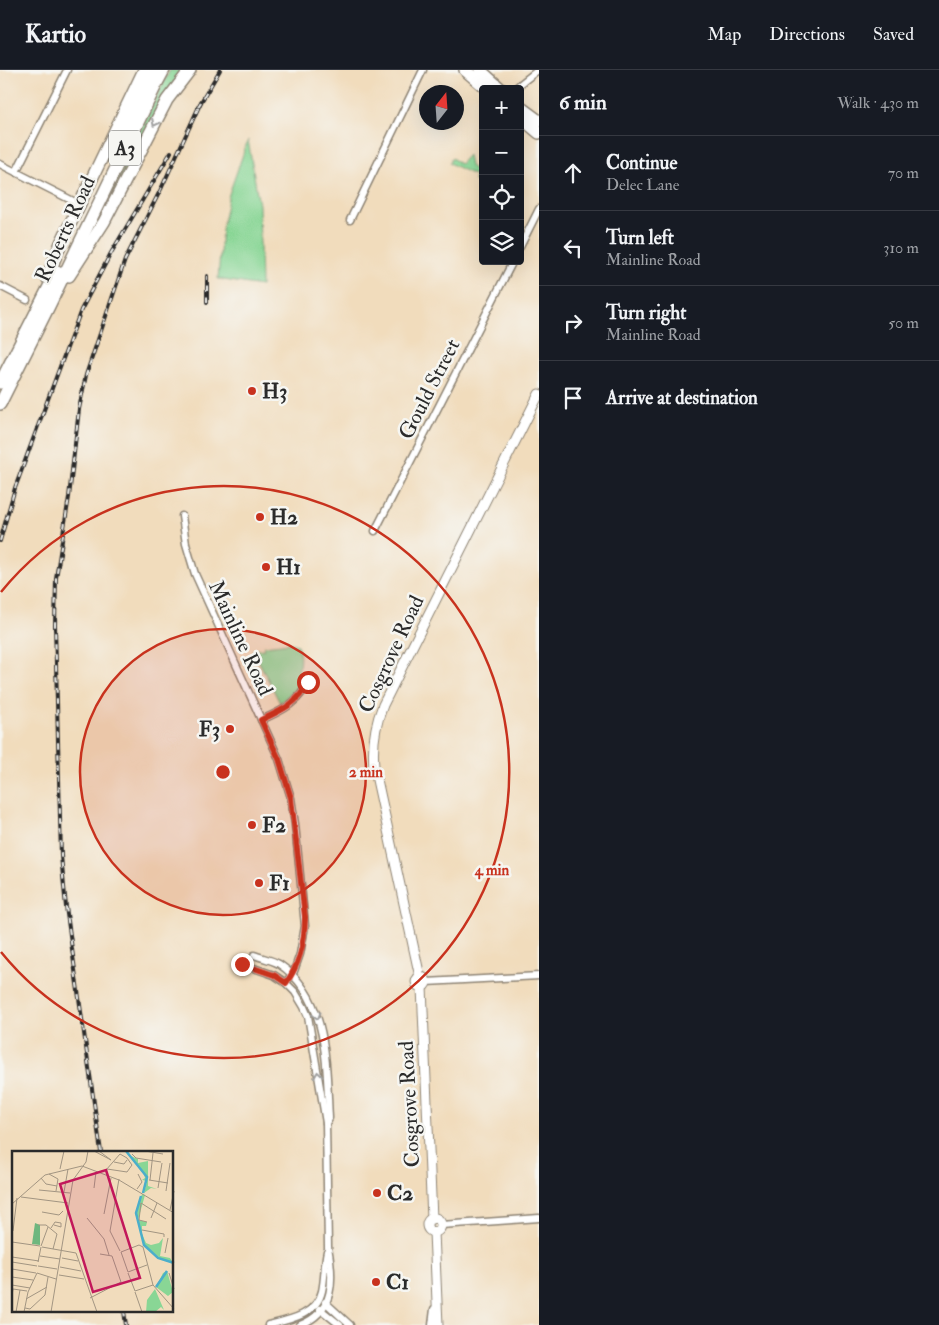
<!DOCTYPE html>
<meta charset="utf-8">
<style>
:root{--surface:#171b24;--page:#20242c;--text:#f1f3f6;--muted:#9ea1a6;--line:#363941}
body{margin:0;font-family:"IM FELL Double Pica",serif;background:var(--page);color:var(--text)}
.controls{position:absolute;right:15px;top:15px;display:grid;overflow:hidden;border-radius:5px;box-shadow:0 5px 20px #0002}
.controls button{width:45px;height:45px;display:grid;place-items:center;padding:0;border:0;border-bottom:1px solid var(--line);background:var(--surface);color:var(--text);font:25px sans-serif}
.compass{position:absolute;left:419px;top:15px;width:45px;height:45px;border-radius:50%;background:var(--surface);box-shadow:0 5px 20px #0002;rotate:17deg}
.stop{position:absolute;width:15px;height:15px;margin:-11px;border:4px solid #c8321e;border-radius:50%;background:#fff}
.stop.end{background:#c8321e;border-color:#fff;box-shadow:0 1px 5px #0008}
.list{margin:0;padding:0;list-style:none}
h2{display:flex;justify-content:space-between;align-items:center;height:65px;margin:0;padding:0 20px;font-size:21px}
h2 small{font-size:16px;font-weight:400;color:var(--muted)}
.list li{display:grid;grid-template-columns:32px 1fr auto;gap:15px;align-items:center;box-sizing:border-box;height:75px;padding:0 20px;border-top:1px solid var(--line)}
.list b{display:block;font-size:19px;white-space:nowrap}
.list p{margin:0;font-size:16px;white-space:nowrap;color:var(--muted)}
.list em{font-size:16px;font-style:normal;color:var(--muted)}
.icon{flex:none;width:28px;height:28px;fill:none;stroke:currentColor;stroke-width:2;stroke-linecap:round;stroke-linejoin:round}
.map{position:relative;flex:none;width:539px;height:1255px;overflow:hidden}
header{display:flex;align-items:center;gap:30px;box-sizing:border-box;height:70px;padding:0 25px;background:var(--surface);border-bottom:1px solid var(--line)}
header strong{font-size:24px}
nav{display:flex;gap:28px;margin-inline-start:auto;font-size:18px}
main{display:flex}
aside{flex:1;background:var(--surface)}
.map>svg:first-child{display:block}
.green{fill:#89d695;stroke:#5a8060}
.lines{fill:none;stroke-linecap:round;stroke-linejoin:round}
.minor-casing{stroke:#8e8474;stroke-width:9}
.secondary-casing{stroke:#8e8474;stroke-width:11}
.trunk-casing{stroke:#8e8474;stroke-width:14}
.minor{stroke:#fff;stroke-width:6}
.secondary{stroke:#fff;stroke-width:9}
.trunk{stroke:#fff;stroke-width:11}
.rail-casing{stroke:#2b2b2b;stroke-width:4}
.rail{stroke:#f6f6f2;stroke-width:2;stroke-dasharray:5.5;stroke-linecap:butt}
.oneway{stroke:#a0a0a0}
.route{stroke:#c8321e;stroke-width:6}
.ring{fill:none;stroke:#c8321e;stroke-width:2.5}
.poi-dot{fill:#c8321e;stroke:#f6f6f2;stroke-width:2}
.labels{text-anchor:middle;stroke-width:5;stroke-linejoin:round;paint-order:stroke}
.shield{fill:#f6f6f2;stroke:#686867;stroke-width:1}
.shield-label{font-size:20px;font-weight:bold;fill:#2b2b2b}
.street-label{font-size:21px;fill:#2b2b2b;stroke:#f6f6f2}
.poi-label{font-size:21px;font-weight:bold;fill:#2b2b2b;stroke:#f6f6f2;text-anchor:start}
.inset-river{fill:none;stroke:#4baeca;stroke-width:2.5}
.inset-road{fill:none;stroke:#a29582;stroke-width:1}
.view{fill:#c2185b;fill-opacity:0.15;stroke:#c2185b;stroke-width:2.5}
.inset-edge{fill:none;stroke:#2b2b2b;stroke-width:2.5}
.centre{fill:#c8321e;stroke:#f6f6f2;stroke-width:2.5}
.ring-label{font-size:15px;text-anchor:middle;font-weight:bold;fill:#c8321e;stroke:#f6f6f2;stroke-width:5;stroke-linejoin:round;paint-order:stroke}
</style>
<header>
<strong>Kartio</strong>
<nav><a>Map</a><a>Directions</a><a>Saved</a></nav>
</header>
<main>
<div class="map">
<svg width="539" height="1255" viewBox="0 0 539 1255">
<rect width="100%" height="100%" fill="#f6f6f2"/>
<filter id="ink" filterUnits="userSpaceOnUse"><feTurbulence type="fractalNoise" baseFrequency=".02" numOctaves="2"/><feDisplacementMap in="SourceGraphic" scale="10" xChannelSelector="R" yChannelSelector="G"/><feConvolveMatrix kernelMatrix="1 2 1 2 8 2 1 2 1" color-interpolation-filters="sRGB"/></filter>
<filter id="wash" filterUnits="userSpaceOnUse"><feTurbulence type="fractalNoise" baseFrequency=".0096" numOctaves="4" result="noise"/><feDisplacementMap in="SourceGraphic" scale="20" xChannelSelector="R" yChannelSelector="G"/><feGaussianBlur stdDeviation="1.12" result="paint"/><feColorMatrix in="noise" values="0 0 0 0 0 0 0 0 0 0 0 0 0 0 0 0 0 1.4 0 .05"/><feComposite in="paint" operator="in"/></filter>
<g filter="url(#wash)">
<rect width="100%" height="100%" fill="#f1dcbc"/>
<!-- green -->
<g class="green">
<polygon points="170,0 185,0 93,165 90,160"/>
<polygon points="248,70 259,135 261,216 218,209 222,158 229,124"/>
<polygon points="468,85 470,96 479,103 479,110 476,111 474,111 476,106 449,93 452,88 460,94"/>
<path d="M290,573L297,575C301,584 300,593 298,603L302,604L296,618L280,633L253,580L264,579V576Z"/>
</g>
</g>
<g filter="url(#ink)">
<g class="lines">
<!-- minor casing -->
<g class="minor-casing">
<g id="minor">
<polyline points="514,19 538,0"/>
<polyline points="0,94 79,134"/>
<polyline points="16,102 67,0"/>
<polyline points="350,150 423,0"/>
<polyline points="520,177 539,139"/>
<polyline points="0,216 27,230"/>
<polyline points="182,446 186,474 195,504 279,689 291,728 295,754 305,856 300,884 294,901 286,913"/>
<polyline points="375,461 513,191"/>
<path d="M261,650C282,641 301,632 309,609"/>
<path d="M254,885C262,888 272,890 279,894C329,927 326,995 329,1048L326,1053"/>
<path d="M242,894L274,905L286,913L295,922L304,937L308,946L326,1053L328,1177C334,1209 335,1242 300,1255"/>
<polyline points="426,912 539,906"/>
<polyline points="441,1155 539,1148"/>
<polyline points="325,1232 350,1255"/>
<polyline points="320,1239 340,1255"/>
<path d="M268,1255C289,1250 317,1245 322,1221C325,1208 324,1194 327,1181"/>
<polyline points="432,1255 434,1239"/>
</g>
</g>
<!-- secondary casing -->
<g class="secondary-casing">
<g id="secondary">
<circle cx="421" cy="912" r="5"/>
<path d="M420,907L374,696C372,674 375,655 383,635L539,324"/>
<polyline points="422,917 432,1149"/>
<circle cx="434" cy="1155" r="7"/>
<polyline points="434,1162 438,1255"/>
</g>
</g>
<!-- trunk casing -->
<g class="trunk-casing">
<g id="trunk">
<polyline points="465,0 487,19"/>
<polyline points="480,0 501,19"/>
<polyline points="520,37 539,51"/>
<polyline points="520,47 539,63"/>
<polyline points="114,83 155,0"/>
<polyline points="69,206 104,152 167,30 190,0"/>
<polyline points="47,208 61,173 144,0"/>
<polyline points="0,313 57,201"/>
<polyline points="0,334 49,236 157,13 164,0"/>
</g>
</g>
<!-- minor -->
<use href="#minor" class="minor"/>
<!-- secondary -->
<use href="#secondary" class="secondary"/>
<!-- trunk -->
<use href="#trunk" class="trunk"/>
<!-- rail casing -->
<g class="rail-casing">
<g id="rail">
<polyline points="198,37 220,0"/>
<polyline points="207,232 207,206"/>
<polyline points="0,471 15,418 81,240 111,183 171,82"/>
<polyline points="101,1082 66,837 61,786 55,555 56,508 69,427 79,339 86,305 125,190 162,117 201,32"/>
<polyline points="124,1241 126,1255"/>
</g>
</g>
<!-- rail -->
<use href="#rail" class="rail"/>
</g>
<!-- one-way arrows -->
<defs><path id="oneway-chevron" d="M-2-3.5L2.5 0L-2 3.5" fill="none" stroke-width="1.6" stroke-linecap="round" stroke-linejoin="round" transform="scale(1.25)"/></defs>
<g class="oneway">
<use href="#oneway-chevron" transform="translate(155 53) rotate(117)"/>
<use href="#oneway-chevron" transform="translate(317 946) rotate(74)"/>
<use href="#oneway-chevron" transform="translate(318 1005) rotate(-98)"/>
</g>
</g>
<g class="lines" filter="url(#ink)">
<!-- route -->
<path class="route" d="M242,894L274,905L286,913C300,894 305,871 305,847L291,728L279,689L261,650C281,641 299,633 308,612"/>
</g>
<!-- distance rings -->
<circle cx="223" cy="702" r="143" fill="#c8321e" fill-opacity=".12"/>
<g class="ring">
<circle cx="223" cy="702" r="143"/>
<path d="M1 522A286 286 0 1 1 1 882"/>
</g>
<!-- markers -->
<g class="poi-dot">
<circle cx="252" cy="321" r="5"/>
<circle cx="260" cy="447" r="5"/>
<circle cx="266" cy="497" r="5"/>
<circle cx="230" cy="659" r="5"/>
<circle cx="252" cy="755" r="5"/>
<circle cx="259" cy="813" r="5"/>
<circle cx="377" cy="1123" r="5"/>
<circle cx="376" cy="1212" r="5"/>
</g>
<g class="labels">
<!-- shield labels -->
<rect class="shield" x="109" y="60.5" width="32" height="35" rx="4"/>
<g class="shield-label">
<text x="125" y="85">A3</text>
</g>
<!-- street labels -->
<g class="street-label">
<text transform="translate(65 159) rotate(-65)" y="7">Roberts Road</text>
<text transform="translate(429 319) rotate(-63)" y="7">Gould Street</text>
<text transform="translate(241 568) rotate(65)" y="7">Mainline Road</text>
<text transform="translate(391 584) rotate(-65)" y="7">Cosgrove Road</text>
<text transform="translate(409 1034) rotate(-93)" y="7">Cosgrove Road</text>
</g>
<!-- poi labels -->
<g class="poi-label">
<text x="262" y="328">H3</text>
<text x="270" y="454">H2</text>
<text x="276" y="504">H1</text>
<text x="220" y="666" text-anchor="end">F3</text>
<text x="262" y="762">F2</text>
<text x="269" y="820">F1</text>
<text x="387" y="1130">C2</text>
<text x="386" y="1219">C1</text>
</g>
</g>
<!-- overview -->
<g transform="translate(12 1081)">
<rect width="161" height="161" fill="#f1dcbc"/>
<path d="M119,5L126,8V12L136,10V35L145,38L139,37L132,42L135,30L130,29L133,27L131,20ZM130,43L133,44L126,69L135,71L134,75H130V83L134,92L139,94L147,92L151,87L148,105L158,107L161,112L148,107L133,95L123,62ZM155,120L161,141L156,145L144,136L151,122ZM143,138L152,159L149,156L143,161H134L135,149Z" fill="#89d695"/>
<path d="M23,72L28,74V94L20,93Z" fill="#6eb77e"/>
<path class="inset-river" d="M114,0L135,26L131,42M129,45L124,62L132,94L146,107L162,112M144,136L155,120"/>
<path class="inset-road" d="M82,0L99,9L87,0M133,0L151,3M120,3L124,7L149,11M102,11L112,13L115,9M48,18L52,0M95,18L115,21L120,14L115,7M94,19L108,3L115,7M37,23L46,28L44,40M29,27L34,33L45,35M107,28L98,80L108,100M137,29L156,32M138,29L141,2M82,37L84,21M146,37L150,12M125,38L130,31L126,23M27,39L58,42M154,40L158,12M52,41L56,18M9,46L56,52M0,53L33,24L70,15L107,29L162,62M158,59L162,40M30,61L47,64L51,60M92,63L99,27M75,67L92,88L97,104M139,67L145,52M135,71L127,69L129,52L154,68M26,74H34L45,83L41,98M39,77L43,71L49,72V76L42,74M130,79L152,83V86M1,80L5,47M0,91L28,95M29,95L36,76M30,96L64,102L85,161M109,101L127,94L131,96L141,134L162,158M109,101L116,121M153,102L156,87M28,105L48,108M0,106L27,110M50,107L66,110M0,111L25,115M26,111L29,96M26,115L45,118M48,116L69,120M0,118L24,122M116,121L135,114M25,122L44,128M116,122L123,140M157,122L162,138M47,124L72,128M0,126L21,129M0,134L18,137M123,140L141,134M123,141L130,161M0,144L1,138L15,140M78,147L109,131L100,105L88,103M14,148L35,136M13,157L18,158L33,144L36,126M4,161L8,139M12,161L16,141L25,122M39,161L61,29L74,11L76,0"/>
<path class="view" d="M94,19L128,127L81,141L48,33Z"/>
<rect width="161" height="161" class="inset-edge"/>
</g>
<circle cx="223" cy="702" r="8" class="centre"/>
<g class="ring-label">
<text x="366" y="707">2 min</text>
<text x="492" y="805">4 min</text>
</g>
</svg>
<div class="controls">
<button>+</button>
<button>−</button>
<button><svg class="icon" aria-label="locate" viewBox="0 0 24 24"><circle cx="12" cy="12" r="6"/><path d="M12 2v4M12 18v4M2 12h4M18 12h4"/></svg></button>
<button><svg class="icon" aria-label="layers" viewBox="0 0 24 24"><path d="M12 4l9 5-9 5-9-5zM3 14l9 5 9-5"/></svg></button>
</div>
<svg class="compass" viewBox="-18 -18 36 36"><path d="M0-13l5 13h-10z" fill="#e53935"/><path d="M0 13l5-13h-10z" fill="#9ea1a6"/></svg>
<div class="stop" style="left:308px;top:612px"></div>
<div class="stop end" style="left:242px;top:894px"></div>
</div>
<aside>
<h2>6 min<small>Walk · 430 m</small></h2>
<ul class="list">
<li><svg class="icon" aria-label="ahead" viewBox="0 0 24 24"><path d="M12 20V5M6 11l6-6 6 6"/></svg><div><b>Continue</b><p>Delec Lane</p></div><em>70 m</em></li>
<li><svg class="icon" aria-label="left" viewBox="0 0 24 24"><path d="M17 20v-9H6M10 6l-5 5 5 5"/></svg><div><b>Turn left</b><p>Mainline Road</p></div><em>310 m</em></li>
<li><svg class="icon" aria-label="right" viewBox="0 0 24 24"><path d="M7 20v-9h11M14 6l5 5-5 5"/></svg><div><b>Turn right</b><p>Mainline Road</p></div><em>50 m</em></li>
<li><svg class="icon" aria-label="arrive" viewBox="0 0 24 24"><path d="M6 21V4h12l-3 4 3 4H6"/></svg><div><b>Arrive at destination</b></div></li>
</ul>
</aside>
</main>
